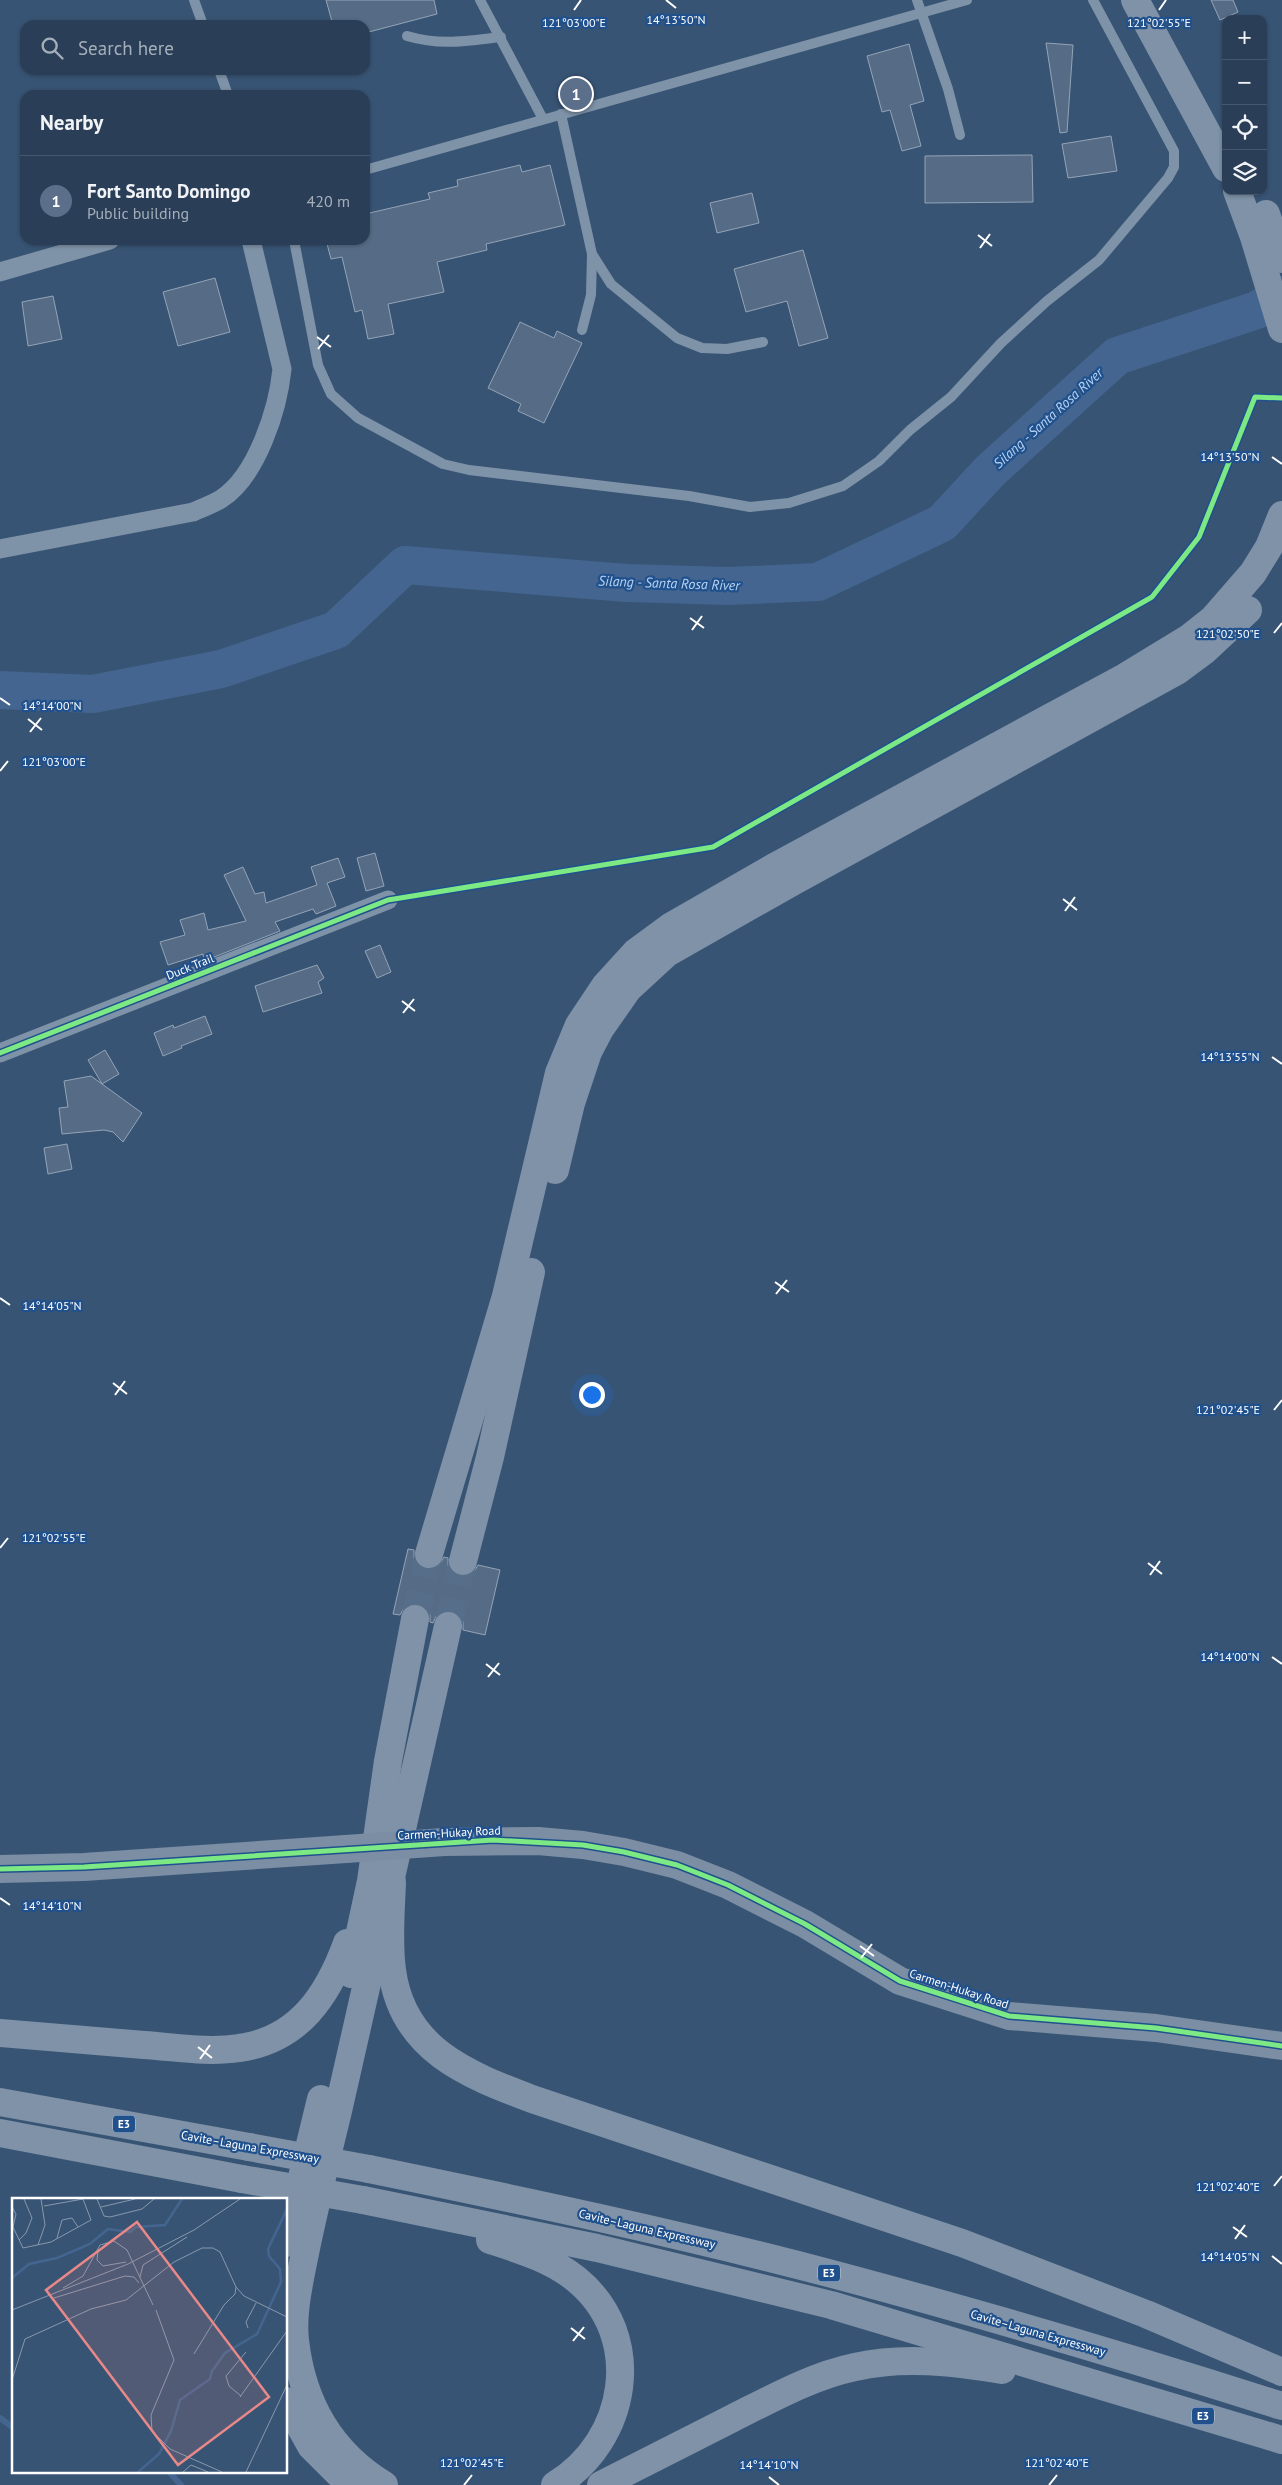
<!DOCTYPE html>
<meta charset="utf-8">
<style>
:root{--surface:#2a3f57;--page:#364a61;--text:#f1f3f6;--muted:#a5afba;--line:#46586d;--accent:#e797bd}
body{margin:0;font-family:"PT Sans",sans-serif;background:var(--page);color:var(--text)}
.controls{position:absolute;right:15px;top:15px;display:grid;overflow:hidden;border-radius:10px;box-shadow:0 1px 4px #0004}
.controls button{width:45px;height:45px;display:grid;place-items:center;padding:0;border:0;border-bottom:1px solid var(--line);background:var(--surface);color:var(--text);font:25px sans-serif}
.you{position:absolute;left:591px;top:1394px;width:18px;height:18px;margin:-12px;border:4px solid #fff;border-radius:50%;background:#1a73e8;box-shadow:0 0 0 8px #1a73e833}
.badge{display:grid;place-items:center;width:32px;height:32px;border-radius:50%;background:var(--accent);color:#fff;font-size:16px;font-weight:700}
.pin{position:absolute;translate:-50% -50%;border:2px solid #fff;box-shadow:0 1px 5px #0006}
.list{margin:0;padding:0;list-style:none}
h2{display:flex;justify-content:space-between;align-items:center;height:65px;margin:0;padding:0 20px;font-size:21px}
h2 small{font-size:16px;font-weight:400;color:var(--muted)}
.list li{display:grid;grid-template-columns:32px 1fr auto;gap:15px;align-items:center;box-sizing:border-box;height:90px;padding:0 20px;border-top:1px solid var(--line)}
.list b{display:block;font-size:19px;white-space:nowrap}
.list p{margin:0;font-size:16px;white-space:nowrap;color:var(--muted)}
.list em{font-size:16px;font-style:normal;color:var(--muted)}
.icon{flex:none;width:28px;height:28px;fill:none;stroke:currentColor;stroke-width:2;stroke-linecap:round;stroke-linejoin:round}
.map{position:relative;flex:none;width:1282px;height:2485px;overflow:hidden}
.search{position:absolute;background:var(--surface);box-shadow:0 1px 4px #0004;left:20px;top:20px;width:350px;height:55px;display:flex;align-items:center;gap:12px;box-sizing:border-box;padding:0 18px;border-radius:15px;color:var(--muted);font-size:19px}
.panel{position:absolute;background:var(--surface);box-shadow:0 1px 4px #0004;left:20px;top:90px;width:350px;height:155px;border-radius:15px}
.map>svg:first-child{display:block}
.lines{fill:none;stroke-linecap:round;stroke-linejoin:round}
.stream{stroke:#43658f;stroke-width:6}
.river{stroke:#43658f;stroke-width:38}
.building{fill:#566c86;stroke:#94a4b7}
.highway-tunnel{stroke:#566e89;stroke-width:28;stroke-dasharray:28 14;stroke-linecap:butt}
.lane{stroke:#7f93a8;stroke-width:10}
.street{stroke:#7f93a8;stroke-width:19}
.secondary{stroke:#7b8ea4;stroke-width:28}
.highway{stroke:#7f92a7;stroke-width:28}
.secondary-bridge{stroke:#7b8ea4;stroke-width:28}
.highway-bridge{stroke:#7f92a7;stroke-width:28}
.cycleway-casing{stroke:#20518d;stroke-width:8}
.cycleway{stroke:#7ce984;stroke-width:5}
.ticks{fill:none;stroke:#fff;stroke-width:2}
.labels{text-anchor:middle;stroke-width:4.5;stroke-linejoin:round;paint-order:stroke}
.shield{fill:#20518d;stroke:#bccbdd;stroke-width:1}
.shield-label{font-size:11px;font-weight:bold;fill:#fff}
.street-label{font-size:12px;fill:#fff;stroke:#20518d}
.water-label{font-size:14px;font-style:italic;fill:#b9d4f3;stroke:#20518d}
.inset-river{fill:none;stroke:#43658f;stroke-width:2.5}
.inset-road{fill:none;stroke:#8898ac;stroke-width:1}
.view{fill:#e88989;fill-opacity:0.15;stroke:#e88989;stroke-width:2.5}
.inset-edge{fill:none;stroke:#fff;stroke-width:2.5}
.ticks-label{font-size:12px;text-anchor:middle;fill:#fff;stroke:#20518d;stroke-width:4.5;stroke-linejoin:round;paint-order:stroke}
</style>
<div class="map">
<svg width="1282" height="2485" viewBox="0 0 1282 2485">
<rect width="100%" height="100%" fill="#385474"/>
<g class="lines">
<!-- stream -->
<g class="stream">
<polyline points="0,2418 14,2428"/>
<polyline points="168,2471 181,2485"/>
</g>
<!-- river -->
<polyline class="river" points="0,690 93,694 221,669 336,630 405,565 626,583 729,586 818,582 942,523 990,471 1117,356 1257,310 1282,295"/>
</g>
<!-- building -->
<g class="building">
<polygon points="326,0 434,0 437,14 365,33 365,25 333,25"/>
<polygon points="1211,0 1233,0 1238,12 1220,20"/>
<polygon points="1046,43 1073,45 1067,132 1060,133"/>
<polygon points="909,44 924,101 910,105 921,146 902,151 890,110 882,112 867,56"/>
<polygon points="1111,136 1117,171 1068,178 1062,144"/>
<polygon points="1032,155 1033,202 925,203 925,156"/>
<polygon points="520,165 522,172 550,165 565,225 486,244 487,250 437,262 444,292 388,304 394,334 368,339 362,310 355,312 342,257 331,259 326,240 365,240 365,214 430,199 428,193 458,186 457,180"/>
<polygon points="752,193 759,223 717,233 710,203"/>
<polygon points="803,250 828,338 799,346 787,301 746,312 734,269"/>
<polygon points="215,278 230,332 178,346 163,292"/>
<polygon points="53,296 62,339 28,346 22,302"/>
<polygon points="520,322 554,338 557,331 582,343 544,423 518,411 521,404 488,388"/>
<polygon points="375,853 384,886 366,891 357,858"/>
<polygon points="338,858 345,877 327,883 336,906 316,914 313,909 275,922 280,931 204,961 203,954 168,965 160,942 185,935 180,920 204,913 208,930 246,921 224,875 243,867 255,894 264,892 266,903 317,885 311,867"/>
<polygon points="380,945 391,972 377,978 365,951"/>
<polygon points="317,965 324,978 318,982 322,993 263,1012 255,986"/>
<polygon points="205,1016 212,1034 181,1046 182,1048 163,1056 154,1033 173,1025 174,1028"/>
<polygon points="105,1050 119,1074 102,1084 142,1113 123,1142 113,1132 104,1130 62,1134 59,1108 68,1107 64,1081 91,1076 102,1084 88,1060"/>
<polygon points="67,1144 72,1169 48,1174 44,1148"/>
<polygon points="408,1549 414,1550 414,1558 417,1564 425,1569 433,1569 439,1566 444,1557 448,1558 448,1566 452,1572 460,1576 468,1576 474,1572 478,1565 500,1570 485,1635 463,1630 463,1621 458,1614 452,1611 443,1611 436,1616 433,1623 430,1622 430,1614 426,1608 418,1604 409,1604 404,1608 400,1615 393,1614"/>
</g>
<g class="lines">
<!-- highway-tunnel -->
<g class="highway-tunnel">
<polyline points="415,1619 429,1554"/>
<polyline points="448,1626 463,1561"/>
</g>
<!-- lane -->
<g class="lane">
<polyline points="194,0 203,25"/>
<polyline points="480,0 543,119"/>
<polyline points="917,0 948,89 960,135"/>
<path d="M407,36C441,46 466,41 501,37"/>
<polyline points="219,70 228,95"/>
<polyline points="561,114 592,254 611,284 677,338 702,348 727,349 763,342"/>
<polyline points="365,170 967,0"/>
<polyline points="294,240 318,365 331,394 358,418 443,464 469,470 689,496 750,507 789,503 843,486 879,461 910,430 951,397 1001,343 1047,301 1099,260 1168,178 1174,167 1174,151 1093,0"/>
<polyline points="582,330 591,295 592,255"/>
</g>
<!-- street -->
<g class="street">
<polyline points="0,272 110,240"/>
<path d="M0,549L193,512C202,508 213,504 221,499C257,476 278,409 282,369L251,240"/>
<polyline points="0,1053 388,900"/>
</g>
<!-- secondary -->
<g class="secondary">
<polyline points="444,1842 538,1841 583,1845 624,1852 677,1865 728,1885 805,1924 900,1981 1009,2016 1156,2028 1282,2046"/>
<polyline points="0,1869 84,1867 346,1849"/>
</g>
<!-- highway -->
<g class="highway">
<polyline points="1135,0 1226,168"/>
<polyline points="1237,191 1254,237 1282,329"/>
<polyline points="1266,214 1282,259"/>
<polyline points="555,1170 571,1103 588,1052 600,1029 628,989 667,953 794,881 1177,671 1204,651 1248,610"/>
<polyline points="429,1554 506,1296 559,1073 579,1025 605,986 636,952 670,927 776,866 1125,677 1189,638 1213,619 1253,573 1269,547 1282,515"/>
<polyline points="463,1561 490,1457 531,1272"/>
<path d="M392,1882C391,1911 388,1941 392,1970C402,2049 466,2074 532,2099L962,2243L1146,2314L1282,2372"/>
<polyline points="351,1974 371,1881 388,1761 415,1619"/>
<path d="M0,2033C48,2037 96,2041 144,2045C175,2047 208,2053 239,2048C299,2040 328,1995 347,1943"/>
<polyline points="0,2102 249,2147"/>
<polyline points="0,2133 242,2179"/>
<path d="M369,2169C525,2201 681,2234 836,2275C986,2315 1134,2359 1282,2406"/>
<polyline points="363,2200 597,2248 831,2305 1282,2440"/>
<path d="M490,2240C521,2250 551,2259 576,2279C646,2336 628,2441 555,2485"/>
<polyline points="286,2243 321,2099"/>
<polyline points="286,2401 311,2446 350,2485"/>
<path d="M384,2485C330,2452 302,2403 295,2340C292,2313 299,2284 304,2258C314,2209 326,2160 338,2111C376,1950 412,1788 448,1626"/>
<path d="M601,2485C645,2463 689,2440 733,2418C773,2398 812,2376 855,2367C904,2356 953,2362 1002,2370"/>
</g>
<!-- secondary-bridge -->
<polyline class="secondary-bridge" points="346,1849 444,1842"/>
<!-- highway-bridge -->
<g class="highway-bridge">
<polyline points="249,2147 369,2169"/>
<polyline points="242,2179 363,2200"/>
</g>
<!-- cycleway casing -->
<g class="cycleway-casing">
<g id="cycleway">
<polyline points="0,1053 388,900 713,847 1152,597 1199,537 1255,397 1282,398"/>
<polyline points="0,1869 84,1867 493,1840 583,1845 624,1852 677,1865 728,1885 805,1924 900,1981 1009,2016 1156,2028 1282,2046"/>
</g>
</g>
<!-- cycleway -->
<use href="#cycleway" class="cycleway"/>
</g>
<!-- ticks -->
<path class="ticks" d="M666,0L676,8M574,10L581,0M1159,10L1166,0M978,235L992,246M980,248L990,234M317,337L331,347M318,349L329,335M1272,457L1282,464M690,618L704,628M692,630L702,616M1274,633L1282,623M0,698L10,705M28,719L42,730M30,732L41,718M0,771L8,761M1063,899L1077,910M1065,911L1075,897M402,1001L415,1011M403,1013L414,999M1272,1057L1282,1064M775,1282L789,1292M776,1294L787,1280M0,1298L10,1305M113,1383L127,1394M115,1395L125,1381M1274,1410L1282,1400M0,1548L8,1538M1148,1563L1162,1574M1150,1575L1160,1561M1272,1657L1282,1664M486,1664L500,1675M488,1677L499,1663M0,1898L10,1905M860,1946L874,1956M861,1958L872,1944M198,2047L212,2058M200,2059L210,2045M1274,2186L1282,2176M1233,2227L1247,2237M1235,2239L1245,2225M1272,2256L1282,2264M571,2328L585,2339M573,2341L584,2327M769,2477L779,2485M464,2485L472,2475M1049,2485L1057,2475"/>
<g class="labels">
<!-- shield labels -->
<g class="shield">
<rect x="113" y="2115.5" width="22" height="17" rx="4"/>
<rect x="818" y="2264.5" width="22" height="17" rx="4"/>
<rect x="1192" y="2407.5" width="22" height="17" rx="4"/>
</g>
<g class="shield-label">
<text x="124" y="2128">E3</text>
<text x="829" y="2277">E3</text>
<text x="1203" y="2420">E3</text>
</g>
<!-- street labels -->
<g class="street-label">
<text transform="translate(190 967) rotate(-22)" y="4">Duck Trail</text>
<text transform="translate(449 1833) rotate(-3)" y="4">Carmen-Hukay Road</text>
<text transform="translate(959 1989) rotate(18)" y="4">Carmen-Hukay Road</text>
<text transform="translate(250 2147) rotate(10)" y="4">Cavite–Laguna Expressway</text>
<text transform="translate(647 2229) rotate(13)" y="4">Cavite–Laguna Expressway</text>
<text transform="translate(1038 2333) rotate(16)" y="4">Cavite–Laguna Expressway</text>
</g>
<!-- water labels -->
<g class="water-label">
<text transform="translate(1048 418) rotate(-42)" y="5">Silang - Santa Rosa River</text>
<text transform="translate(669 583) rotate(2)" y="5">Silang - Santa Rosa River</text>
</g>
</g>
<!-- overview -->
<g transform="translate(12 2198)">
<rect width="275" height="275" fill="#385474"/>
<path class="inset-river" d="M0,80L17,66L45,60L78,46L96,31L118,34L124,29L153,27L170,1M126,274L147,256L159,233L168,202L198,181L200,173L213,155L245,136L269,84L268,71L257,58L256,51L275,11"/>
<path class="inset-road" d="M85,1L92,18L98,19L130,11L142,1M32,8L71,1M0,9L4,16L1,29L11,50L39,44L79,22L71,1M89,9L123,1M45,40L50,22L60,20L66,29M7,42L14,35L20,20L12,1M26,47L33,27L29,1M86,53L85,62L91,68L114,64M128,79L131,67L175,39M51,90L71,78L88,47L102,43L115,52L141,107M42,100L113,78L122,79L127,85M0,112L116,66L182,32L228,1M144,112L162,162L139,217L140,233L158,251L210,274M236,130L234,124L244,105M182,156L212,107L223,96L224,89M0,182L13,141L79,111L114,102L162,64L190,50H201L208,54L224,89L232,98L275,119M229,198L217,188L214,178L234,154M228,199L275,133M171,274L179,267L196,274M234,274L275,187"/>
<path class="view" d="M125,24L257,199L166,267L34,92Z"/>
<rect width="275" height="275" class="inset-edge"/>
</g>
<g class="ticks-label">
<text x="676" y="24">14°13'50"N</text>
<text x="574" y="27">121°03'00"E</text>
<text x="1159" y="27">121°02'55"E</text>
<text x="1230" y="461">14°13'50"N</text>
<text x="1228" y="638">121°02'50"E</text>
<text x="52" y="710">14°14'00"N</text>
<text x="54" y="766">121°03'00"E</text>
<text x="1230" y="1061">14°13'55"N</text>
<text x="52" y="1310">14°14'05"N</text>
<text x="1228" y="1414">121°02'45"E</text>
<text x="54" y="1542">121°02'55"E</text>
<text x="1230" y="1661">14°14'00"N</text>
<text x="52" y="1910">14°14'10"N</text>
<text x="1228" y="2191">121°02'40"E</text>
<text x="1230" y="2261">14°14'05"N</text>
<text x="472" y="2467">121°02'45"E</text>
<text x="1057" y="2467">121°02'40"E</text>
<text x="769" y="2469">14°14'10"N</text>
</g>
</svg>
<div class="controls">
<button>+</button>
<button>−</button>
<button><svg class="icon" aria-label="locate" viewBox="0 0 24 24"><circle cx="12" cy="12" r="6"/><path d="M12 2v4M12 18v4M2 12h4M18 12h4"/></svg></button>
<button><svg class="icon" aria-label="layers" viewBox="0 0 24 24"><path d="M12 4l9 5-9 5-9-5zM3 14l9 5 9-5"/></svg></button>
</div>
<div class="you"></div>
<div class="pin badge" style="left:576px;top:94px;background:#5c6f8a">1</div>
<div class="search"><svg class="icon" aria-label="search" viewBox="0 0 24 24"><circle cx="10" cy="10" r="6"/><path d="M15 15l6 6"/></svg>Search here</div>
<section class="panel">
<h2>Nearby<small></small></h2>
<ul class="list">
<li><span class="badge" style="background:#5c6f8a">1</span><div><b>Fort Santo Domingo</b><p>Public building</p></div><em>420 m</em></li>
</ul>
</section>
</div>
